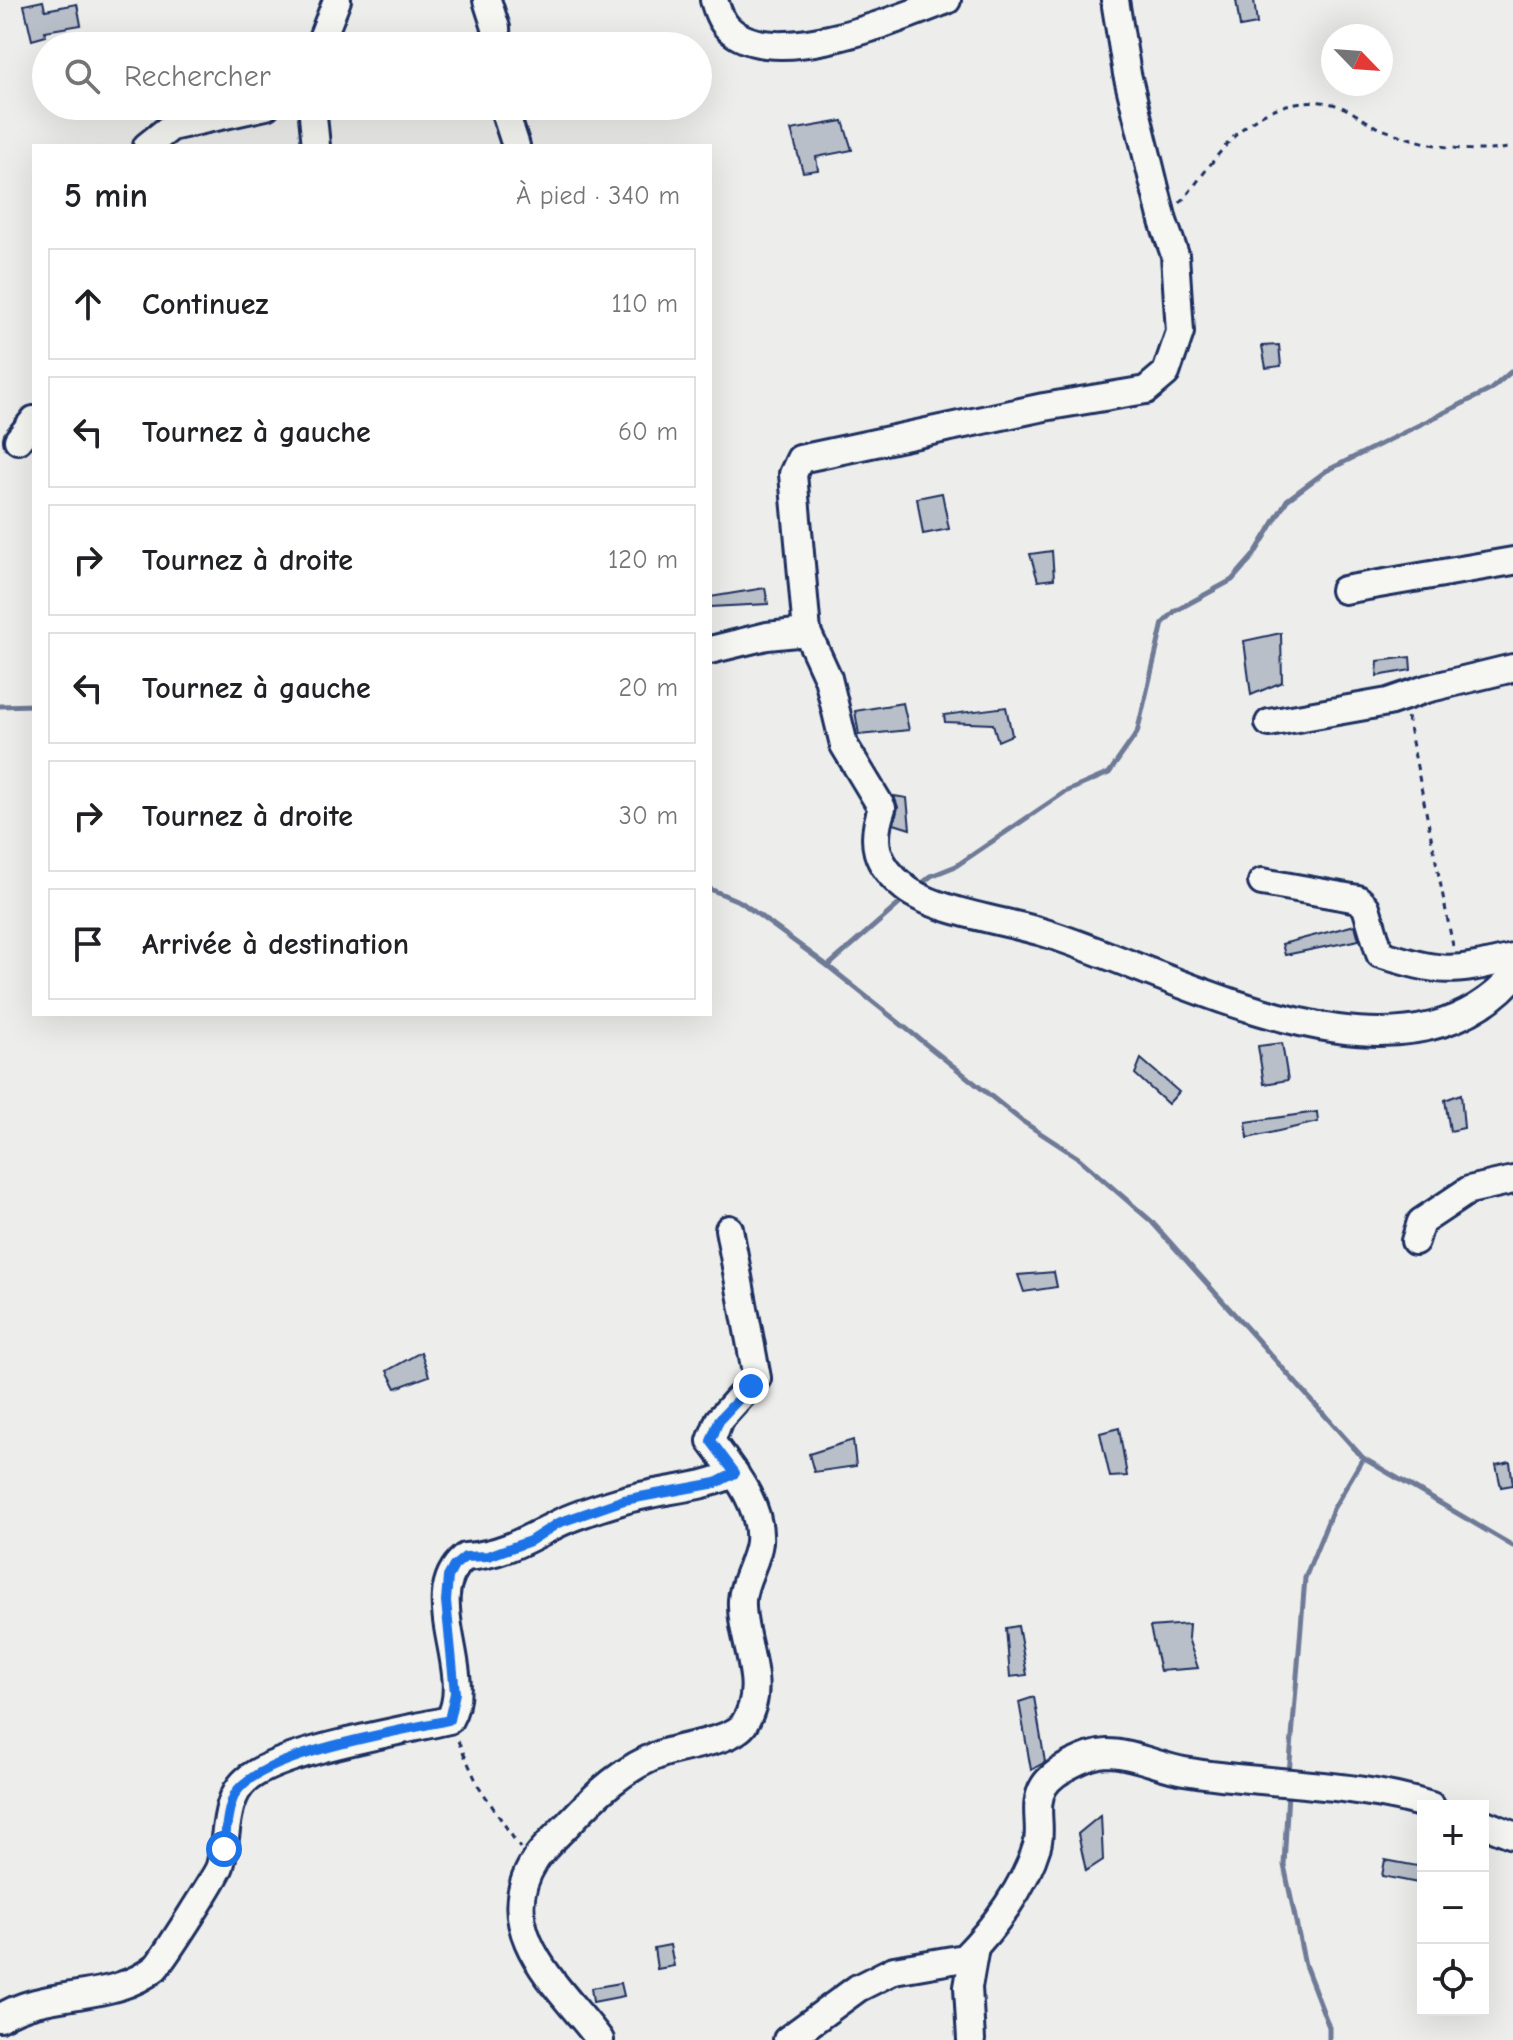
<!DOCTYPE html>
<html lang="fr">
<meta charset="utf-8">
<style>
:root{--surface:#fff;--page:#f2f2f2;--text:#202124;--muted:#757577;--line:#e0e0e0}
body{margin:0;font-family:"Comic Neue",sans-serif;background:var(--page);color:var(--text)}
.controls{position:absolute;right:24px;bottom:24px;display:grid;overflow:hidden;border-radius:0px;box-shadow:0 8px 32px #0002}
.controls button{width:72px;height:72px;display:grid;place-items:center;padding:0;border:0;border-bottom:2px solid var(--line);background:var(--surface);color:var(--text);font:40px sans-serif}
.compass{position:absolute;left:1321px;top:24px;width:72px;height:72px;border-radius:50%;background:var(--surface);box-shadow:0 8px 32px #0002;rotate:115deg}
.stop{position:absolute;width:24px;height:24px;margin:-18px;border:6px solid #1a73e8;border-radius:50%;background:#fff}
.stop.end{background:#1a73e8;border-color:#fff;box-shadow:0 2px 8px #0008}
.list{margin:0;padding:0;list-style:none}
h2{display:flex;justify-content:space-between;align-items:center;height:104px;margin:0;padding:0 32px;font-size:34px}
h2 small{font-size:26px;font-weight:400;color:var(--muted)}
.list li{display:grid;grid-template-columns:52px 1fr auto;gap:24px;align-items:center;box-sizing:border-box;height:112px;margin:0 16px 16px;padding:0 16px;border:2px solid var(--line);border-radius:0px}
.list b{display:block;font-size:30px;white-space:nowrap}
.list em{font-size:26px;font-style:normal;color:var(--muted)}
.icon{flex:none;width:44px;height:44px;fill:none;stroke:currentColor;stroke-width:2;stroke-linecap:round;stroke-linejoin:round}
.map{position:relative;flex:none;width:1513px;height:2040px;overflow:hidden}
.search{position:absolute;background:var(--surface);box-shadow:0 8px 32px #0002;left:32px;top:32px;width:680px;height:88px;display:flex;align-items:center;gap:20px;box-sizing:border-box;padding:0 28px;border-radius:44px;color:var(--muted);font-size:30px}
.panel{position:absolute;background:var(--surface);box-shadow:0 8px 32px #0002;left:32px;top:144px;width:680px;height:872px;border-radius:0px}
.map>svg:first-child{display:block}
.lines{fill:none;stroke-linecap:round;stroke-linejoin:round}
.stream{stroke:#6e7a96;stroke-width:5}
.building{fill:#b9bfc8;stroke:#1b2f5e;stroke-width:2}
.minor-casing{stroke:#1b2f5e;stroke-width:32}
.path{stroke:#1b2f5e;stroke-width:3;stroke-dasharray:6 6;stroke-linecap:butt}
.minor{stroke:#f6f6f2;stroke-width:26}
.route{stroke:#1a73e8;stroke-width:10}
</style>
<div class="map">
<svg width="1513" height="2040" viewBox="0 0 1513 2040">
<rect width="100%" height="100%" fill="#edeeec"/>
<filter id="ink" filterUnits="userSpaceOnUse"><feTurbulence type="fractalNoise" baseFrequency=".0125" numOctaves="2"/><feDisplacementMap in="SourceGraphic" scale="16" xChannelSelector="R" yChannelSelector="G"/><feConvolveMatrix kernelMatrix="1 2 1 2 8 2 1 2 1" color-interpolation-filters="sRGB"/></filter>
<g filter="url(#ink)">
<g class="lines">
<!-- stream -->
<g class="stream">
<polyline points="0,706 34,705"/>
<polyline points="918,887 931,876 956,866 1065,792 1109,773 1137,733 1163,623 1175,611 1232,580 1254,555 1287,500 1326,471 1490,390 1513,370"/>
<polyline points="710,889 741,902 828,966 1022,1121 1077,1157 1151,1221 1363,1458 1513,1546"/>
<polyline points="828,966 905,899"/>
<polyline points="1289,1774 1305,1578 1333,1509 1363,1458"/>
<polyline points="1288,1792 1284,1865 1305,1965 1329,2027 1329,2040"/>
</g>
</g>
<!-- building -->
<g class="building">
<polygon points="1236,0 1254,0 1257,24 1240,27"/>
<polygon points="43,1 45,10 77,4 81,25 45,31 46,36 32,40 24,5"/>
<polygon points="843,121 852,150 816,157 818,170 803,172 791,130"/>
<polygon points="1279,345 1281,366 1266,368 1262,346"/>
<polygon points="942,493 949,529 923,534 917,498"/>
<polygon points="1052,551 1054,579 1038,581 1030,554"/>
<polygon points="765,588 768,604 710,607 710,597"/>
<polygon points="1281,633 1282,682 1251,695 1244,641"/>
<polygon points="1410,657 1411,670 1377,676 1378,661"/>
<polygon points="903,703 909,730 859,735 855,711"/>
<polygon points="1006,707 1012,735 998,741 993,724 945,722 944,715"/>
<polygon points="894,796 907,798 910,829 894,824 898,807"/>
<polygon points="1355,925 1359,940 1285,955 1282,944"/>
<polygon points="1282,1043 1288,1080 1264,1084 1258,1046"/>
<polygon points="1141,1059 1179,1092 1168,1104 1135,1074"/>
<polygon points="1461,1094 1464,1128 1450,1131 1445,1100"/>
<polygon points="1317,1112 1318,1122 1248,1138 1246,1122"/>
<polygon points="1054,1272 1057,1287 1024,1292 1018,1275"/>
<polygon points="421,1352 429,1376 396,1388 387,1371"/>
<polygon points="1119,1428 1127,1476 1110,1477 1100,1433"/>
<polygon points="853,1440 856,1466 814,1472 809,1454"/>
<polygon points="1510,1462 1513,1485 1501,1487 1496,1465"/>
<polygon points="1189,1624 1188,1638 1198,1668 1160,1671 1150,1627"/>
<polygon points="1018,1626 1027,1675 1010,1677 1006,1628"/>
<polygon points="1034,1697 1045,1762 1031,1770 1019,1702"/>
<polygon points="1101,1815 1103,1860 1086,1871 1078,1834"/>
<polygon points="1385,1860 1423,1867 1423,1884 1382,1876"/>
<polygon points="670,1945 674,1966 657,1969 654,1948"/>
<polygon points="621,1983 624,1996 593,2002 591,1988"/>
</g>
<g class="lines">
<!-- minor casing -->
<g class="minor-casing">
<g id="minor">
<polyline points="487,0 496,28 497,46"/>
<path d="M714,0C717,10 720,20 728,28C772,72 898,19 947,0"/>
<path d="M1115,0L1127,74L1163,221L1175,255L1180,332L1166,373L1146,390L1044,407L800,459L793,474L807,632L828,678L844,745L882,808C870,842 875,864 905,888C934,911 1005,921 1042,932C1172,971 1397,1107 1513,977"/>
<polyline points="319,46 337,0"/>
<polyline points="312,106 316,146"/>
<polyline points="503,106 516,146"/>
<polyline points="147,146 171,127 266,106"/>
<polyline points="18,440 34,420"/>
<polyline points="1344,590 1513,561"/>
<polyline points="710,650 767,636 807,632"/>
<polyline points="1269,723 1388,702 1426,689 1513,668"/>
<path d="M1262,882L1358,899L1366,907L1380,954C1442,973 1450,973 1513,958"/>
<polyline points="1415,1241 1421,1222 1469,1190 1513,1180"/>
<polyline points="1483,1823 1513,1835"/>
<path d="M0,2018C46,1988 112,2003 155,1968C161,1963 218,1874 220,1866C228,1839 223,1800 246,1780C279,1751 402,1731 449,1720C477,1673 417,1596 465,1557C501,1555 526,1540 557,1524C577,1514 601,1507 621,1501C659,1489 699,1490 735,1473"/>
<path d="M600,2040C563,1990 490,1932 534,1862C543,1847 559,1834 570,1822C596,1794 625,1767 661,1754C683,1746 733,1741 744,1724C770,1684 740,1642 742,1600C743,1580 757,1562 759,1542C762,1504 732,1470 711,1441L719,1420L757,1378L729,1229"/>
<path d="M787,2040L858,1988L894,1970L964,1958C994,1928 1025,1886 1037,1846C1043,1827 1032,1805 1044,1786C1054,1770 1088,1754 1107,1753C1133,1753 1159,1767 1184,1771C1265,1785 1352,1781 1431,1806"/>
<polyline points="971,2040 968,1987 975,1947"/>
</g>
</g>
<!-- path -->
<g class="path">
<path d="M1180,203C1204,176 1222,143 1252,121C1278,103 1315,95 1344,108C1357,114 1369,124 1382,129C1421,144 1472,156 1513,147"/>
<polyline points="1407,717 1453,946"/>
<polyline points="458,1741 478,1785 520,1848"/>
</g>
<!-- minor -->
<use href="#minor" class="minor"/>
</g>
</g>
<g class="lines" filter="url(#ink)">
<!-- route -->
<path class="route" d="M224,1849C226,1832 227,1809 235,1794C259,1753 401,1731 449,1720L455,1693L446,1601L448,1577L454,1566L465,1557L488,1556L530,1541L558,1523L624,1500L716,1483L735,1473L711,1441L719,1420L751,1386"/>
</g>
</svg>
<div class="controls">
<button>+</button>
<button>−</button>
<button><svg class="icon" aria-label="locate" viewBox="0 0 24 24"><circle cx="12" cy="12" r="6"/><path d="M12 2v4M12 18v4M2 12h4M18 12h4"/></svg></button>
</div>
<svg class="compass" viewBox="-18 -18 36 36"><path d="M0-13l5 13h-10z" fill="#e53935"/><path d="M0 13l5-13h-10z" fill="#757577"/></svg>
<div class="stop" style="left:224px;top:1849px"></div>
<div class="stop end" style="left:751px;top:1386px"></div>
<div class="search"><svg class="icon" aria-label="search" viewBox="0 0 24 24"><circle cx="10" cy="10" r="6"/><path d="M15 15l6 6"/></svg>Rechercher</div>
<section class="panel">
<h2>5 min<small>À pied · 340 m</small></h2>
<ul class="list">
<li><svg class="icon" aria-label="ahead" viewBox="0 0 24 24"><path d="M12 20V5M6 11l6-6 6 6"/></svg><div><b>Continuez</b></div><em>110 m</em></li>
<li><svg class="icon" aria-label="left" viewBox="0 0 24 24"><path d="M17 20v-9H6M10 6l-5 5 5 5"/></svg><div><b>Tournez à gauche</b></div><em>60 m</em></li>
<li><svg class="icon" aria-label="right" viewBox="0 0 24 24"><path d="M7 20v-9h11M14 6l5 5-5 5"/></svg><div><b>Tournez à droite</b></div><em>120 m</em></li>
<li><svg class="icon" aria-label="left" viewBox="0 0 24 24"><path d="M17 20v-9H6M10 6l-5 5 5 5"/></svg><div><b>Tournez à gauche</b></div><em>20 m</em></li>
<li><svg class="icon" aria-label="right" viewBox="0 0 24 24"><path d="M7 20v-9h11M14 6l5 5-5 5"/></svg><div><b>Tournez à droite</b></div><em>30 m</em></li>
<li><svg class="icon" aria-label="arrive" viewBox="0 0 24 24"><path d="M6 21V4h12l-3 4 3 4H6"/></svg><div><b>Arrivée à destination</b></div></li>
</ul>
</section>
</div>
